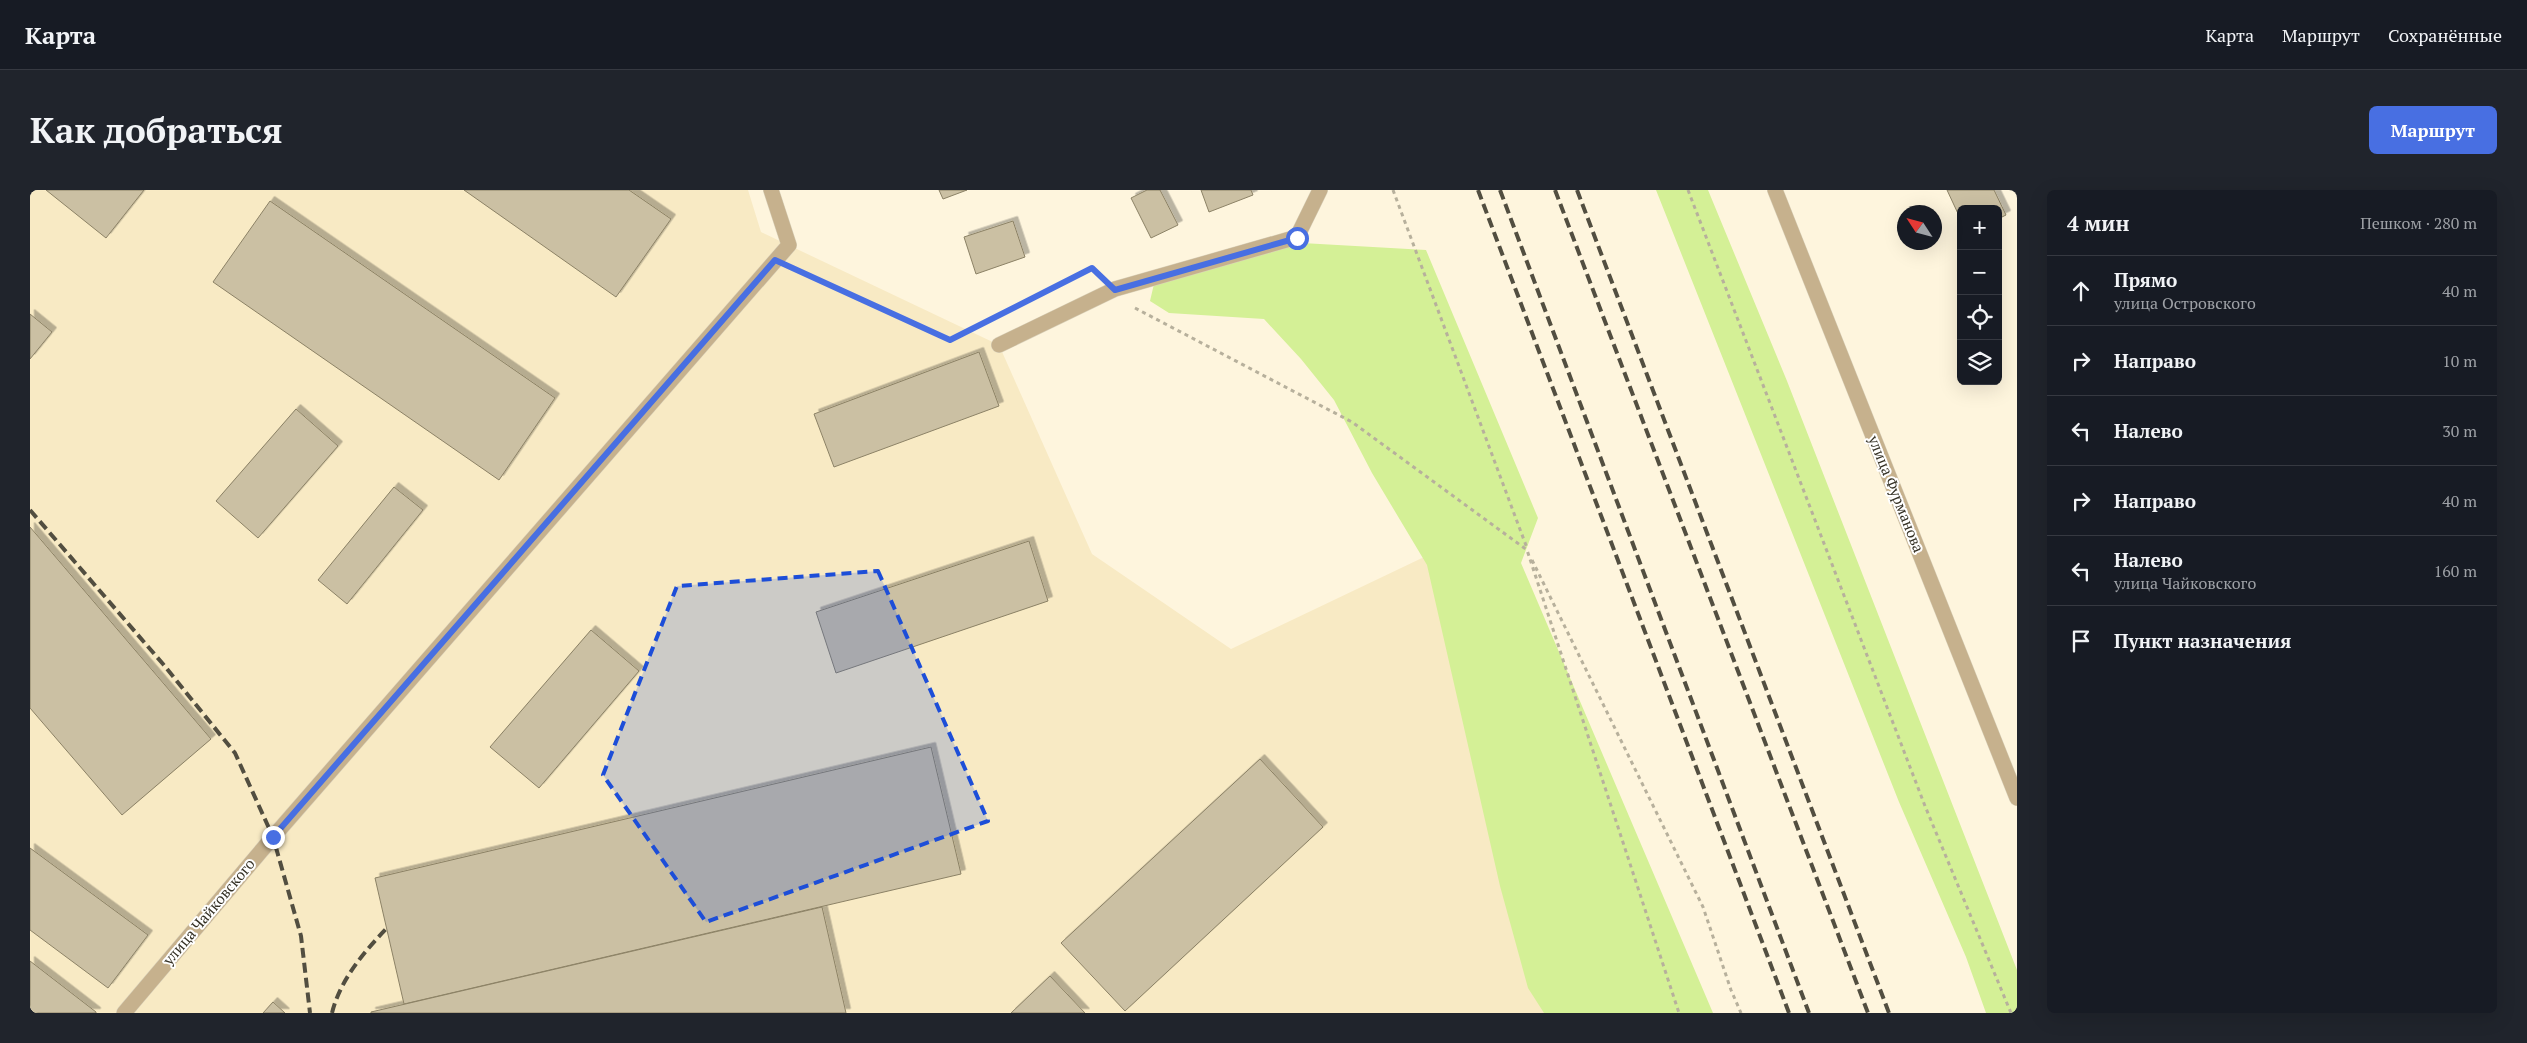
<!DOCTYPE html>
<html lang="ru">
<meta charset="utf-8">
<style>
:root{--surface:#171b24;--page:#20242c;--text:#f1f3f6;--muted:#9ea1a6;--line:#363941;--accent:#486fe2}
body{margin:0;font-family:"PT Serif",serif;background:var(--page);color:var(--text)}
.controls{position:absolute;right:15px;top:15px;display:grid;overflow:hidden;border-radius:8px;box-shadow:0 5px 20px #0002}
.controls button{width:45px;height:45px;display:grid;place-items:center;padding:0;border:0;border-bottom:1px solid var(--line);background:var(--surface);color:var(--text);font:25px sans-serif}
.compass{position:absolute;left:1867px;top:15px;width:45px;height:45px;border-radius:50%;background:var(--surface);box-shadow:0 5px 20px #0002;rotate:306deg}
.stop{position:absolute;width:15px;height:15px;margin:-11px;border:4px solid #486fe2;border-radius:50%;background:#fff}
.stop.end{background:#486fe2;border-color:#fff;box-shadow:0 1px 5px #0008}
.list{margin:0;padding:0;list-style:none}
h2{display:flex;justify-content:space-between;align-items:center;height:65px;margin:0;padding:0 20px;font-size:21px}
h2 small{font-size:16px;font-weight:400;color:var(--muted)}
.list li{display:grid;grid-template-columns:32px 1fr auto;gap:15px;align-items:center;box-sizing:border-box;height:70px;padding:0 20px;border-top:1px solid var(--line)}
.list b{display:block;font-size:19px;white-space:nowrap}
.list p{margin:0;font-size:16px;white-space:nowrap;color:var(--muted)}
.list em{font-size:16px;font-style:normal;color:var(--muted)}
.icon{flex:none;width:28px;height:28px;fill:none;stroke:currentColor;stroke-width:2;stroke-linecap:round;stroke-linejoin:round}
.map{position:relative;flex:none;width:1987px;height:823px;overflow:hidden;border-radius:8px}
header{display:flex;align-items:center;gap:30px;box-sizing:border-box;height:70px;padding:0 25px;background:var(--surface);border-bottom:1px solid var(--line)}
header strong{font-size:24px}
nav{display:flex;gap:28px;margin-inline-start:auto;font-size:18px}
.intro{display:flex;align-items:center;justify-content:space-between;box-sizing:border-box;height:120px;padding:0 30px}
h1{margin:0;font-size:35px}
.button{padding:12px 22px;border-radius:8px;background:var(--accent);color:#fff;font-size:18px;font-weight:700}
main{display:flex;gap:30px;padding:0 30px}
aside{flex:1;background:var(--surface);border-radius:8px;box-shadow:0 5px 20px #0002}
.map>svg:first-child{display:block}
.built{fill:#f8eac4}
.green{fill:#d4f096}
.building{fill:#cbc0a3;stroke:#8c8266;filter:url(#shadow)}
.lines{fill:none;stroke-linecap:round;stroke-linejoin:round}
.minor-casing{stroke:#dad2bc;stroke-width:16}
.path{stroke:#b7b09c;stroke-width:3;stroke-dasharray:4 4;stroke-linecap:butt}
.minor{stroke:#c6b18d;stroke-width:15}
.rail{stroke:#524e40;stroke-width:4;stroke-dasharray:10 5;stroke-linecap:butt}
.route{stroke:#486fe2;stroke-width:6}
.marked{fill:#1d4ed8;fill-opacity:0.2;stroke:#1d4ed8;stroke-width:4;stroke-dasharray:10 6;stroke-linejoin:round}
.labels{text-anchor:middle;stroke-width:4;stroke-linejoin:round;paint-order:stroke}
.street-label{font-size:15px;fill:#343024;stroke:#fff}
</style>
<header>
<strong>Карта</strong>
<nav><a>Карта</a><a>Маршрут</a><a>Сохранённые</a></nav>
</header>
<div class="intro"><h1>Как добраться</h1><a class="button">Маршрут</a></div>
<main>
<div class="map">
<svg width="1987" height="823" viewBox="0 0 1987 823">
<defs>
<filter id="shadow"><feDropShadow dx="4.5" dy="-4.5" stdDeviation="0" flood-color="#0004"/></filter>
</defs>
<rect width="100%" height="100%" fill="#fef5dd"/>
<!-- built -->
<polygon class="built" points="0,0 718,0 731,42 969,155 1062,364 1201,459 1413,358 1545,823 0,823"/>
<!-- green -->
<g class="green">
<polygon points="1626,0 1678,0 1757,191 1987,780 1987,823 1956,823 1936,767 1869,612"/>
<polygon points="1272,53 1396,60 1508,328 1491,373 1683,823 1514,823 1498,798 1470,696 1397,375 1342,283 1304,210 1271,169 1234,129 1139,123 1120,111 1124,94"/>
</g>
<!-- building -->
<g class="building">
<polygon points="16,0 114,0 76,48"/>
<polygon points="434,0 599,0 641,29 586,107"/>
<polygon points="909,0 937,0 913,9"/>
<polygon points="1117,0 1130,0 1148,35 1121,48 1101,8"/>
<polygon points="1171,0 1221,0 1223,5 1179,22"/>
<polygon points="1917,0 1964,0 1976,25 1968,29 1968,19 1931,19 1931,30"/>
<polygon points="240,11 525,208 469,290 183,92"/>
<polygon points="983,31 995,67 946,84 934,47"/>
<polygon points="0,124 22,142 0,169"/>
<polygon points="949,162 969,216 804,277 784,224"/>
<polygon points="266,219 308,256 228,348 186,311"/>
<polygon points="364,297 393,320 317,414 288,390"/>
<polygon points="0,337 181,549 92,625 0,518"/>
<polygon points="999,351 1018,411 806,483 786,422"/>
<polygon points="561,440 609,481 509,598 460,557"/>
<polygon points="901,557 931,684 374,814 345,688"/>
<polygon points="1230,569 1293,637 1095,821 1031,753"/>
<polygon points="0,658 118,745 78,798 0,740"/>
<polygon points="792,717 816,823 341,823 341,822"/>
<polygon points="0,771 66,822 66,823 0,823"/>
<polygon points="1020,786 1055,823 981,823"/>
<polygon points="243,812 255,823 233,823"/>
</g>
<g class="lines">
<!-- minor casing -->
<g class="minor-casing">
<g id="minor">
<polyline points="1745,0 1987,608"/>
<polyline points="969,155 1085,99 1267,47 1290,0"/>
<polyline points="94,823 243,647 759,55 741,0"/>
</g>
</g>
<!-- path -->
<g class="path">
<polyline points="1363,0 1497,358"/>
<polyline points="1658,0 1895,616 1981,823"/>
<polyline points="768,81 920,150 1062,78 1066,81"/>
<polyline points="1105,118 1322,232 1497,360 1649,823"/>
<polyline points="1502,370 1673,717 1701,800 1711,823"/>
</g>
<!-- minor -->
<use href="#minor" class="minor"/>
<!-- rail -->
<g class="rail">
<polyline points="1448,0 1759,823"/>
<polyline points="1470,0 1779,823"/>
<polyline points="1525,0 1838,823"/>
<polyline points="1547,0 1859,823"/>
<polyline points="0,320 133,474 205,563 243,647 271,746 280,823"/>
<path d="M302,823C310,790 334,762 356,739"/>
</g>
</g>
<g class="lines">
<!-- route -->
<polyline class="route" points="243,647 745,70 920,150 1062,78 1085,100 1267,48"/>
</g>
<!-- marked area -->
<path class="marked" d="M848,381L958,631L676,732L573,585L647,396Z"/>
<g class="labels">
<!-- street labels -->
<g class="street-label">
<text transform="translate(1866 304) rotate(68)" y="5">улица Фурманова</text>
<text transform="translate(179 722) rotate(-50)" y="5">улица Чайковского</text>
</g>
</g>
</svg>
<div class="controls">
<button>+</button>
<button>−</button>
<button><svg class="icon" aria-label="locate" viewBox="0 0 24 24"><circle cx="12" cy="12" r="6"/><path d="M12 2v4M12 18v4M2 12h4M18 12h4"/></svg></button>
<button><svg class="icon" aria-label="layers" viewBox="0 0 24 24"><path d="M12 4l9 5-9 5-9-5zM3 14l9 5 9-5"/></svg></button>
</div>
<svg class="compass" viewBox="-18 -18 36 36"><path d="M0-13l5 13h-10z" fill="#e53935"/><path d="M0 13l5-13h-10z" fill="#9ea1a6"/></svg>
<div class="stop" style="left:1267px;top:48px"></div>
<div class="stop end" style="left:243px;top:647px"></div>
</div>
<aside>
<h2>4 мин<small>Пешком · 280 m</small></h2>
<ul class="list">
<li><svg class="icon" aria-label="ahead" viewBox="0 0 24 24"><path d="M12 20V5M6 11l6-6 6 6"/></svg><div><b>Прямо</b><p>улица Островского</p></div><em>40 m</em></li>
<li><svg class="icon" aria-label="right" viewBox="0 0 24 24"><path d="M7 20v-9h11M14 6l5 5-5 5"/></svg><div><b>Направо</b></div><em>10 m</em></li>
<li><svg class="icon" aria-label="left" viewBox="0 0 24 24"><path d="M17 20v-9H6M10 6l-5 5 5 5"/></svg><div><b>Налево</b></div><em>30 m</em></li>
<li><svg class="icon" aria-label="right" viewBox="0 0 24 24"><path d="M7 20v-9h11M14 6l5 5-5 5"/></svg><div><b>Направо</b></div><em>40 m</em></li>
<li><svg class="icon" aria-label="left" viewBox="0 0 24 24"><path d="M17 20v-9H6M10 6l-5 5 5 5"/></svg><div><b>Налево</b><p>улица Чайковского</p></div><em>160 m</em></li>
<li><svg class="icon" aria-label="arrive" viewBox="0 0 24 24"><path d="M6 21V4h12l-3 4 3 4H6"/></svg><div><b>Пункт назначения</b></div></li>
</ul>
</aside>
</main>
